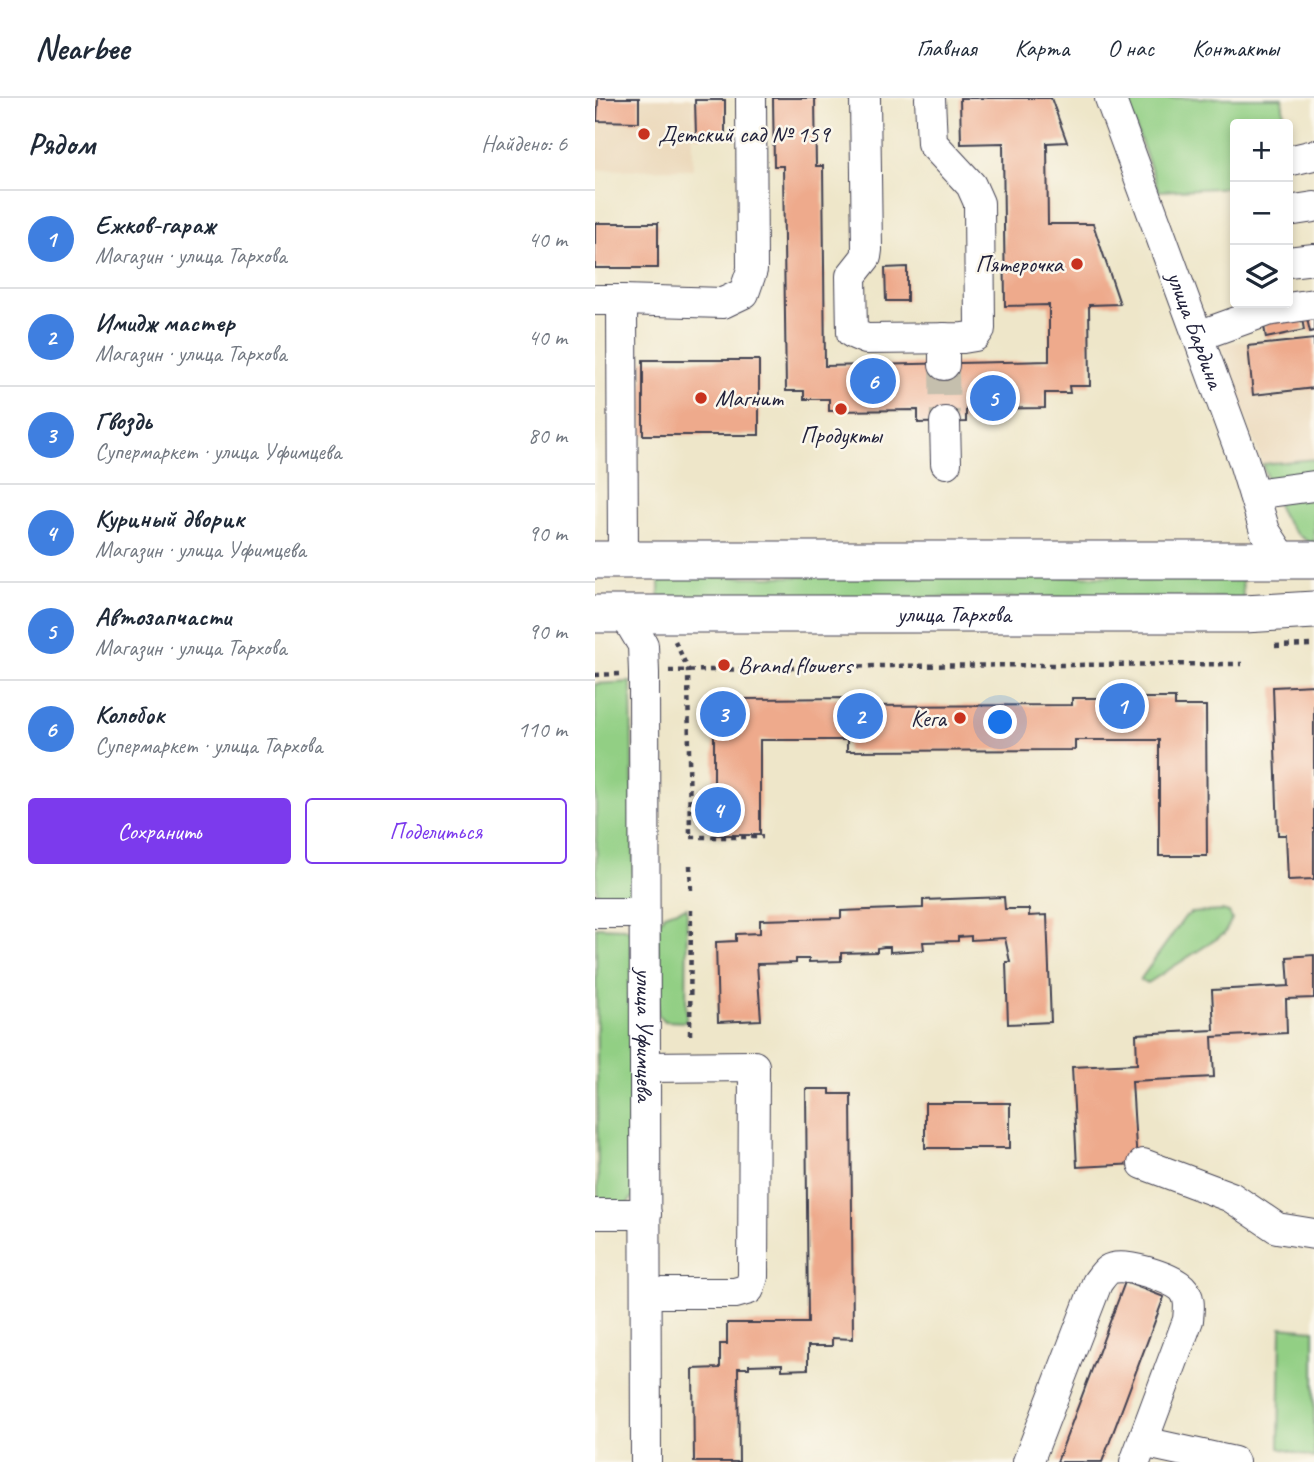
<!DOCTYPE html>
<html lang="ru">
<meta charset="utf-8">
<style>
:root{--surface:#fff;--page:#f2f2f3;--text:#1f2937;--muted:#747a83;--line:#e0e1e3;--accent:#7c3aed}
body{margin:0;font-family:Caveat,sans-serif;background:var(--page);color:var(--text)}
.controls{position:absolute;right:21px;top:21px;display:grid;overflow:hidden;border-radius:7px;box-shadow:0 4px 10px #0003}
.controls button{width:63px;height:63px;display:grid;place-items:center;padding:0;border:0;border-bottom:2px solid var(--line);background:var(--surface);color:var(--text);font:35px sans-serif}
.you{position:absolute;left:406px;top:625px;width:24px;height:24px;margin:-18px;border:5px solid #fff;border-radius:50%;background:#1a73e8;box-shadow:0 0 0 10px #1a73e833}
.badge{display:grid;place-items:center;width:46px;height:46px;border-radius:50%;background:var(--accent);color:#fff;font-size:23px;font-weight:700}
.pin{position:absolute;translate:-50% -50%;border:4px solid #fff;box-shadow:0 2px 7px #0006}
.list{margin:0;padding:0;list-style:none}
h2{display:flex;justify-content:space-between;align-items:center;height:91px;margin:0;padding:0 28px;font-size:30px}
h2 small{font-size:23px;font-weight:400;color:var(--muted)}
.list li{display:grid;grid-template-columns:46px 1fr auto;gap:21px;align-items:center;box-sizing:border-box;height:98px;padding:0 28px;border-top:2px solid var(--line)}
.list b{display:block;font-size:26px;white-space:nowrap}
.list p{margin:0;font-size:23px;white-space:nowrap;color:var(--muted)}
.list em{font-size:23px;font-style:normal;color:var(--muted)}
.actions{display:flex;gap:14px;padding:21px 28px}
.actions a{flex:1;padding:16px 0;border:2px solid var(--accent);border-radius:7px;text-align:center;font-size:24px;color:var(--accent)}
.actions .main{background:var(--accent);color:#fff}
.icon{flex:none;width:38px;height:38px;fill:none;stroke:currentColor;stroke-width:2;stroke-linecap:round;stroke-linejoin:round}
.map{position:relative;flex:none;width:719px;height:1364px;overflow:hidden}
header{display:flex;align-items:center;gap:42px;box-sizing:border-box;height:98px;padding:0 35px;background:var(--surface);border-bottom:2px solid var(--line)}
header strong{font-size:33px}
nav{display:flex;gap:38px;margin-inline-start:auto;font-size:24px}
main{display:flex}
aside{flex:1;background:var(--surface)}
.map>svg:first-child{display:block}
.built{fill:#ebd8ba}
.green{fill:#92cf84;stroke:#5a7860;stroke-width:2}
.building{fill:#eeaa8c}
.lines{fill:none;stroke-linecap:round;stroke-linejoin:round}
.minor-tunnel{stroke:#c5bfad;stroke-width:30;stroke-dasharray:30 15;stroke-linecap:butt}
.minor-casing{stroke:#413f50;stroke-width:32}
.major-casing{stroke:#413f50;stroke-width:39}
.path{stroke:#413f50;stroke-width:4.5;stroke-dasharray:5 5;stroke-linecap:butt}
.minor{stroke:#fff;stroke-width:30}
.major{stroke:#fff;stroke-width:37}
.poi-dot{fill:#c8321e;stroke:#fbf7ec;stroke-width:2.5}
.labels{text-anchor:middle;stroke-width:5;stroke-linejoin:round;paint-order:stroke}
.poi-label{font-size:24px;fill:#22223b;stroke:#fbf7ec;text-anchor:start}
.street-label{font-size:24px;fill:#22223b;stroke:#fbf7ec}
</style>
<header>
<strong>Nearbee</strong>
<nav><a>Главная</a><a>Карта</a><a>О нас</a><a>Контакты</a></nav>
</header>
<main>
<aside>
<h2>Рядом<small>Найдено: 6</small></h2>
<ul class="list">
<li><span class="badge" style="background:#3f7fe0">1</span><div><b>Ежков-гараж</b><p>Магазин · улица Тархова</p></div><em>40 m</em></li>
<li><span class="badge" style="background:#3f7fe0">2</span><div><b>Имидж мастер</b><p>Магазин · улица Тархова</p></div><em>40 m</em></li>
<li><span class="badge" style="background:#3f7fe0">3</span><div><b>Гвоздь</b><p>Супермаркет · улица Уфимцева</p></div><em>80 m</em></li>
<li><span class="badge" style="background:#3f7fe0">4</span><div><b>Куриный дворик</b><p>Магазин · улица Уфимцева</p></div><em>90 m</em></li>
<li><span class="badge" style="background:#3f7fe0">5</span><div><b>Автозапчасти</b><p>Магазин · улица Тархова</p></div><em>90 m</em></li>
<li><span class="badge" style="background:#3f7fe0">6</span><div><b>Колобок</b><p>Супермаркет · улица Тархова</p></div><em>110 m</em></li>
</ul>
<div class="actions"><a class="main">Сохранить</a><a>Поделиться</a></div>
</aside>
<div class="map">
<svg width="719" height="1364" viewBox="0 0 719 1364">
<rect width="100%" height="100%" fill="#fbf7ec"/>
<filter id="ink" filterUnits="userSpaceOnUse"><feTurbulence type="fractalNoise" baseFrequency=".0143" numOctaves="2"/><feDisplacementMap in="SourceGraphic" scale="14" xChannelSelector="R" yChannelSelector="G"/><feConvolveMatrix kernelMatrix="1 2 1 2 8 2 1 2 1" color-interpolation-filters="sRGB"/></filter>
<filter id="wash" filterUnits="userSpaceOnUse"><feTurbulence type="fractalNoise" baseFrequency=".00686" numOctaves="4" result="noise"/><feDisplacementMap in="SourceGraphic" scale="28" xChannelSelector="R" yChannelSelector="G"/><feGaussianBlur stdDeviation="1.57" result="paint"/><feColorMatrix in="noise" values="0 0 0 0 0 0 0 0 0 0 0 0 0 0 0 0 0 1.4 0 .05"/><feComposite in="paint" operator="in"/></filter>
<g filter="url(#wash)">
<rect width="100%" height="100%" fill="#eee6c9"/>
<!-- built -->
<g class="built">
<polygon points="0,0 98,0 98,71 0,72"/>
<polygon points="719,239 719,361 667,366 626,245"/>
</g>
<!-- green -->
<g class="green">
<polygon points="530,0 687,0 690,26 640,26 640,89 564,93"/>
<path d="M719,361V446C686,433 678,396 667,366Z"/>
<polygon points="647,478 648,500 64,499 64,479"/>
<polygon points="36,584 39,792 33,800 2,808 0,586"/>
<polygon points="92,809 91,924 69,923 63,917 63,826 69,816"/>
<polygon points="627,813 634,815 637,821 629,836 553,885 545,882 590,819 596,815"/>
<polygon points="1,829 29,830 38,834 39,1098 32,1106 3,1106"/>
<polygon points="686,1229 719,1232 719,1360 684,1350"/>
</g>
<g id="blocks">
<!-- building -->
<g class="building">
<polygon points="3,0 44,0 44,24 2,23"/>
<polygon points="178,0 220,0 221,68 228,68 230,268 454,263 454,207 410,208 408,45 366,46 365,0 456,0 472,44 452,45 453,126 498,126 525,206 494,207 495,288 474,288 475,295 450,295 450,310 371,311 371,324 323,325 323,312 234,313 234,301 209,301 209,293 191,293 188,68 179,68"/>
<polygon points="100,2 130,2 130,37 101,38"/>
<rect x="0" y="125" width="63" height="45"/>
<polygon points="312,169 312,203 291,203 290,170"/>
<polygon points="719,214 719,233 715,234 711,216"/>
<polygon points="706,215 709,232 671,240 668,223"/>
<polygon points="719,241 719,290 658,297 653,248"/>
<rect x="48" y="262" width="116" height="75"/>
<polygon points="719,587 719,781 693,782 691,737 683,737 678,589"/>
<polygon points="251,600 252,608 477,607 477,600 580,600 580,608 611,608 612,758 564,758 564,642 480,642 480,652 252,653 252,642 165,642 165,737 119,737 119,607 148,607 148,601"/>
<polygon points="409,799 410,811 434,811 434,818 452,817 456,924 413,926 411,864 415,864 410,840 376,842 376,838 363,839 363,843 328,844 329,852 295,854 295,849 289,849 282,850 282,854 246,855 246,863 214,864 214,861 201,861 201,865 162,866 166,922 123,924 121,844 141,843 141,836 165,835 165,822 246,820 246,813 328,810 328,802"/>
<polygon points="719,857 719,900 691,901 692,935 617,939 619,979 537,983 542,1066 482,1069 477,969 542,966 541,936 619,932 617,892 694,888 692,859"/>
<polygon points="211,991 235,991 235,996 256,996 258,1241 237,1240 237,1248 213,1248 213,1271 187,1272 187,1266 154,1267 154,1270 143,1270 144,1364 99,1364 98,1271 125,1270 125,1246 132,1246 132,1225 213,1225"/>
<rect x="330" y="1005" width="85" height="45"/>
<polygon points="530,1184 569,1199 507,1364 462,1364"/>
</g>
</g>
</g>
<g filter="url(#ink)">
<use href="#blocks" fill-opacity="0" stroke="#413f50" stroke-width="2"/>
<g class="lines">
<!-- minor-tunnel -->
<polyline class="minor-tunnel" points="349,267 350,324"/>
<!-- minor casing -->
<g class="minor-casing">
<g id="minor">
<polyline points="270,0 272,152 271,159 256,178 257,235 271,241 368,240 380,238 385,231 384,105 376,87 337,45 335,0"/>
<path id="s1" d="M515,0L648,361L670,433L689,462"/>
<polyline points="693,63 719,57"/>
<polyline points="693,113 719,109"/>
<polyline points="693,164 719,161"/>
<polyline points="0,202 27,202"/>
<polyline points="603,238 672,213 719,206"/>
<polyline points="349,240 349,267"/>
<polyline points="350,324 351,365"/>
<polyline points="659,396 719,388"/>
<polyline points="28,462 27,202 128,205 149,195 157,172 156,0"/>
<path id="s2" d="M29,515L48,547L49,575L51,1364"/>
<polyline points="0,815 49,815"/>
<polyline points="50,969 159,968 158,1179 154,1191 140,1195 51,1195"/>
<polyline points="548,1066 636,1099 682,1130 719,1136"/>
<polyline points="0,1116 51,1116"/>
<polyline points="548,1344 639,1364"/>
<path d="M433,1364L502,1185C505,1181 509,1175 513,1172C527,1163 575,1179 587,1190C596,1199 594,1211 593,1222L540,1364"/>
</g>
</g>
<!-- major casing -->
<g class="major-casing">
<g id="major">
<polyline points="0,462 719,462"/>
<path id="s3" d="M0,516H649L719,512"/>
</g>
</g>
<!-- path -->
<g class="path">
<polyline points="80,543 93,571 95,739 168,739"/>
<polyline points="680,548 719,547"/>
<polyline points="74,573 280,568 647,566"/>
<polyline points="0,577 24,576"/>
<polyline points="95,767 96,793"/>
<polyline points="95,937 96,810"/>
</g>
<!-- minor -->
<use href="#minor" class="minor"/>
<!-- major -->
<use href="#major" class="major"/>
</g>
</g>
<!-- markers -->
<g class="poi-dot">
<circle cx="49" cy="36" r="7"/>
<circle cx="482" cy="166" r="7"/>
<circle cx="106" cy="300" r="7"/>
<circle cx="246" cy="311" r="7"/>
<circle cx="129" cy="567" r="7"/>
<circle cx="365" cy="620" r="7"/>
</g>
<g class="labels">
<!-- poi labels -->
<g class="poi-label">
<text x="63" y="44">Детский сад № 159</text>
<text x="468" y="174" text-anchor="end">Пятерочка</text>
<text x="120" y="308">Магнит</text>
<text x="246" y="345" text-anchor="middle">Продукты</text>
<text x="143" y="575">Brand flowers</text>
<text x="351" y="628" text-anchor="end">Кега</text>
</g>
<!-- street labels -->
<g class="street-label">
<text dy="8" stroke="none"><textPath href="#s1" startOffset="247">улица Бардина</textPath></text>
<text dy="8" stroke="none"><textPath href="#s3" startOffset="359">улица Тархова</textPath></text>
<text dy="8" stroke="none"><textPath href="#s2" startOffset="427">улица Уфимцева</textPath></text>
</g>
</g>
</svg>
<div class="controls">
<button>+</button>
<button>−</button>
<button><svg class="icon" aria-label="layers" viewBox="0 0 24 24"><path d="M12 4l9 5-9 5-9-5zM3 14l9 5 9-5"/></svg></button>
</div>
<div class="you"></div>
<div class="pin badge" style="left:527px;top:608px;background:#3f7fe0">1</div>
<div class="pin badge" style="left:265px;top:618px;background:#3f7fe0">2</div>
<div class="pin badge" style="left:128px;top:616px;background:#3f7fe0">3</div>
<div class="pin badge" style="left:123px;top:712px;background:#3f7fe0">4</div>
<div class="pin badge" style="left:398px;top:300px;background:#3f7fe0">5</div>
<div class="pin badge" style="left:278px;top:283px;background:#3f7fe0">6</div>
</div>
</main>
